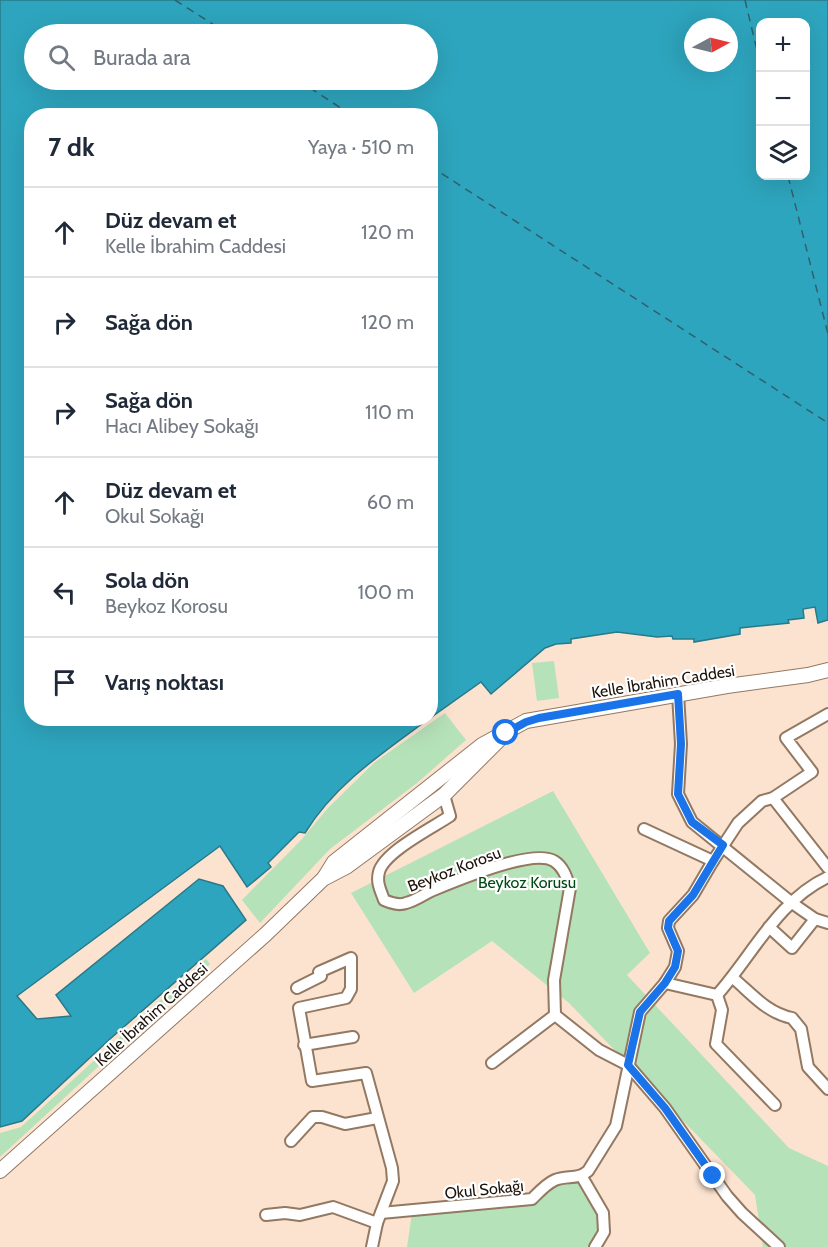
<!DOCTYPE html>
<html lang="tr">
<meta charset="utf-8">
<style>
:root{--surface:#fff;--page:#f6f6f7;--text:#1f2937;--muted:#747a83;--line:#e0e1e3}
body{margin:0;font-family:Cabin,sans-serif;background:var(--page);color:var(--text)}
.controls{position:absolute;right:18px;top:18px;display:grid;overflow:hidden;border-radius:12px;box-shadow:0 6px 24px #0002}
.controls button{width:54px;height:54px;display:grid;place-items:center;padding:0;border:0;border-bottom:2px solid var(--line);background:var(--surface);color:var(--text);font:30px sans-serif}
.compass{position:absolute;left:684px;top:18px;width:54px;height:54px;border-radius:50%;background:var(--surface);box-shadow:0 6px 24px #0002;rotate:83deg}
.stop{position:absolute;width:18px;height:18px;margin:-14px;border:4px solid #1a73e8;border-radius:50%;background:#fff}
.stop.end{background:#1a73e8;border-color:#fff;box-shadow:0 2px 6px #0008}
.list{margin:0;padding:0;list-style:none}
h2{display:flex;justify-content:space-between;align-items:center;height:78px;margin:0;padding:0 24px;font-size:26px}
h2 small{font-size:20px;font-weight:400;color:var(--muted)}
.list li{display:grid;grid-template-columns:39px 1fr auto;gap:18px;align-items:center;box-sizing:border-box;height:90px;padding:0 24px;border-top:2px solid var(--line)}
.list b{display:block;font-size:22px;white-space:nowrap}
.list p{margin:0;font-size:20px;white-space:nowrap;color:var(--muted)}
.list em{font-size:20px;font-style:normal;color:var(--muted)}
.icon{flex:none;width:33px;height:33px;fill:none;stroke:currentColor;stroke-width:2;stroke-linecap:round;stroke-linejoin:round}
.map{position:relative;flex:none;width:828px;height:1247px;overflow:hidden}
.search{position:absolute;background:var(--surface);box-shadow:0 6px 24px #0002;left:24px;top:24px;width:414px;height:66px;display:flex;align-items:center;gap:15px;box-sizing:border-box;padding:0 21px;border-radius:33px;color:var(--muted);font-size:22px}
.panel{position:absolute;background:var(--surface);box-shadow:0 6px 24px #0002;left:24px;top:108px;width:414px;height:618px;border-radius:24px}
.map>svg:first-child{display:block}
.green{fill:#b6e2b9}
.water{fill:#2ea5be;stroke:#297988;stroke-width:1.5;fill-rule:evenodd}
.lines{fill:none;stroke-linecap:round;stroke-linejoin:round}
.ferry{stroke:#30606b;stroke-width:1.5;stroke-dasharray:8 6;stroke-linecap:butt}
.minor-casing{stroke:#937862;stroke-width:14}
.major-casing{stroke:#937862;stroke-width:16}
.minor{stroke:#fff;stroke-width:10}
.major{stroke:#fff;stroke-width:14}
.route{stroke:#1a73e8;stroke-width:8}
.labels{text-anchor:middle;stroke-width:4.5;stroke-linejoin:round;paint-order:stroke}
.street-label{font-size:16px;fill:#1c1209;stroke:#fff}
.park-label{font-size:16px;fill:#004b14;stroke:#fff}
</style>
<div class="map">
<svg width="828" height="1247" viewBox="0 0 828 1247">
<rect width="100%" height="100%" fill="#fce3d0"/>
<!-- green -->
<g class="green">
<polygon points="554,661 559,698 537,701 532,663"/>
<polygon points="445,713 466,740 417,783 330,849 260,923 242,900 302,839 328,808 375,762"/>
<polygon points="553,791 650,953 627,975 789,1148 828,1166 828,1247 763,1247 755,1195 569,1003 492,941 414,993 351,893"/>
<polygon points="206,959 210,964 0,1157 0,1133 21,1127"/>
<polygon points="581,1179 602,1213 603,1232 593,1247 407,1247 412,1213 534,1201 557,1181"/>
</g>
<!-- water -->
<path class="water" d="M0,0H828V620L818,623L815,607L803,609L804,618L788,620L789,623L740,628V634L694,642V639H673L672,636L657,637L617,632L571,639V643L556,644L545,648L491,694L481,682L430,718V116H32V718H430C384,752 335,784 305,833L299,832L268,863L271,867L247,887L220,846L17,996L37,1019L71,1016L56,995L199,879L223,886L246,920L110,1039L22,1121L0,1127ZM760,22H806V176H760ZM693,27H729V63H693ZM34,34H428V80H34Z"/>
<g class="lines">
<!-- ferry -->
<g class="ferry">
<polyline points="175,0 228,34"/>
<polyline points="745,0 760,63"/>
<polyline points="298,80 353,116"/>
<polyline points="430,166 828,423"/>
<polyline points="788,176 828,334"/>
</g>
<!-- minor casing -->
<g class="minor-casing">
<g id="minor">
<polyline points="678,694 681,744 678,794 692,822 792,903 815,919 828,923"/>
<path d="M444,795L450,816C432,828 384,852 379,872C376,883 381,891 384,900C391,903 399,906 406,903C415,901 423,895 431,891C455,881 533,848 554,861C564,867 567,879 570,888L554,980L555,1015"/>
<polyline points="773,798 828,868"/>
<polyline points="644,829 713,861"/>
<polyline points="769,927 792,948 815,919"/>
<path d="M733,978C752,994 767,1013 792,1018L801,1029L808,1067L828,1089"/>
<path d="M665,983L717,995C752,956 778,900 828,877"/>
<polyline points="297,988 321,976 319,972 351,958 351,989 346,998 299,1008 312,1081 366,1073 392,1168 393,1181 377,1223 372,1247"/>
<polyline points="717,995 722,1010 716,1044 775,1105"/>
<polyline points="555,1015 599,1050 628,1065 665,1108 727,1196 742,1213 779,1247"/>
<polyline points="304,1045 353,1037"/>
<polyline points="492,1063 555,1015"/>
<polyline points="291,1141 313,1117 322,1117 345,1124 377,1118"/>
<polyline points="582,1177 603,1213 604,1232 595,1247"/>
<path d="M381,1213L532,1199C539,1192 546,1184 555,1180C567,1175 578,1180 588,1171L616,1126L640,1012L665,983L675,967L678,951L668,928L669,921L693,895L713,861L738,823L762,801L773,798L812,772L786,738L828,714"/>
<polyline points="266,1215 285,1213 300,1215 333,1207 377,1223"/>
</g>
</g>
<!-- major casing -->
<g class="major-casing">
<g id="major">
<polyline points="324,878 334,862 482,745 526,721 727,686 808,675 828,670"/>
<polyline points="0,1171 266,934 323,879 346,867 444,795 506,733"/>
</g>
</g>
<!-- minor -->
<use href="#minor" class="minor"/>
<!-- major -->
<use href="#major" class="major"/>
</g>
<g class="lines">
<!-- route -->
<polyline class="route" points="506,733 526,722 539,718 678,694 681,744 678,794 692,822 723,845 693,895 669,921 668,928 678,951 675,967 665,983 640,1012 628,1065 665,1108 713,1176"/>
</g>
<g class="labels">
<!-- street labels -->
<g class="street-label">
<text transform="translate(663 681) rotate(-9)" y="6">Kelle İbrahim Caddesi</text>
<text transform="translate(454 869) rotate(-21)" y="6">Beykoz Korosu</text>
<text transform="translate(151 1014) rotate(-42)" y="6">Kelle İbrahim Caddesi</text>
<text transform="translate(484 1189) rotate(-6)" y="6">Okul Sokağı</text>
</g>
<!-- park labels -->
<g class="park-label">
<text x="527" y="888">Beykoz Korusu</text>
</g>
</g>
</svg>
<div class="controls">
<button>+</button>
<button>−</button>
<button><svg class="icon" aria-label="layers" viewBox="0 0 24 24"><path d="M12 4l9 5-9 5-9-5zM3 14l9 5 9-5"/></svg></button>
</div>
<svg class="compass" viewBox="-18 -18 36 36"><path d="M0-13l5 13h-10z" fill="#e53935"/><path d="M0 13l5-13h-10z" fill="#747a83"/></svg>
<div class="stop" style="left:506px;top:733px"></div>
<div class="stop end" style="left:713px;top:1176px"></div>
<div class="search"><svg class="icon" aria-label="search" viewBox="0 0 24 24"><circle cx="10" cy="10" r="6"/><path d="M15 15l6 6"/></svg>Burada ara</div>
<section class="panel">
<h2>7 dk<small>Yaya · 510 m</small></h2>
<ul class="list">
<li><svg class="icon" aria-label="ahead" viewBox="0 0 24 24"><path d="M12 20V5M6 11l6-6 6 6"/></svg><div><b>Düz devam et</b><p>Kelle İbrahim Caddesi</p></div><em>120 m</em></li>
<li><svg class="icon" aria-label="right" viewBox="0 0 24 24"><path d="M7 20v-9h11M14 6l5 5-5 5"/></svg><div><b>Sağa dön</b></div><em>120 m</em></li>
<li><svg class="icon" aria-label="right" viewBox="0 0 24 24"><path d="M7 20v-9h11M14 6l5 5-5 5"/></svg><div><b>Sağa dön</b><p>Hacı Alibey Sokağı</p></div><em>110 m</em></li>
<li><svg class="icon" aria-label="ahead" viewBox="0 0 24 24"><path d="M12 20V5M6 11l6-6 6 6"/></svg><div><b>Düz devam et</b><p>Okul Sokağı</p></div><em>60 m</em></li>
<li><svg class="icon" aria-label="left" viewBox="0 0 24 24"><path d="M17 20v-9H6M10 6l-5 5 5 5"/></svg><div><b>Sola dön</b><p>Beykoz Korosu</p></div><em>100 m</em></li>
<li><svg class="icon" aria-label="arrive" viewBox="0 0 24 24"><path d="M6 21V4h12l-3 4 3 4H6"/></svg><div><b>Varış noktası</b></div></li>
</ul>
</section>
</div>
